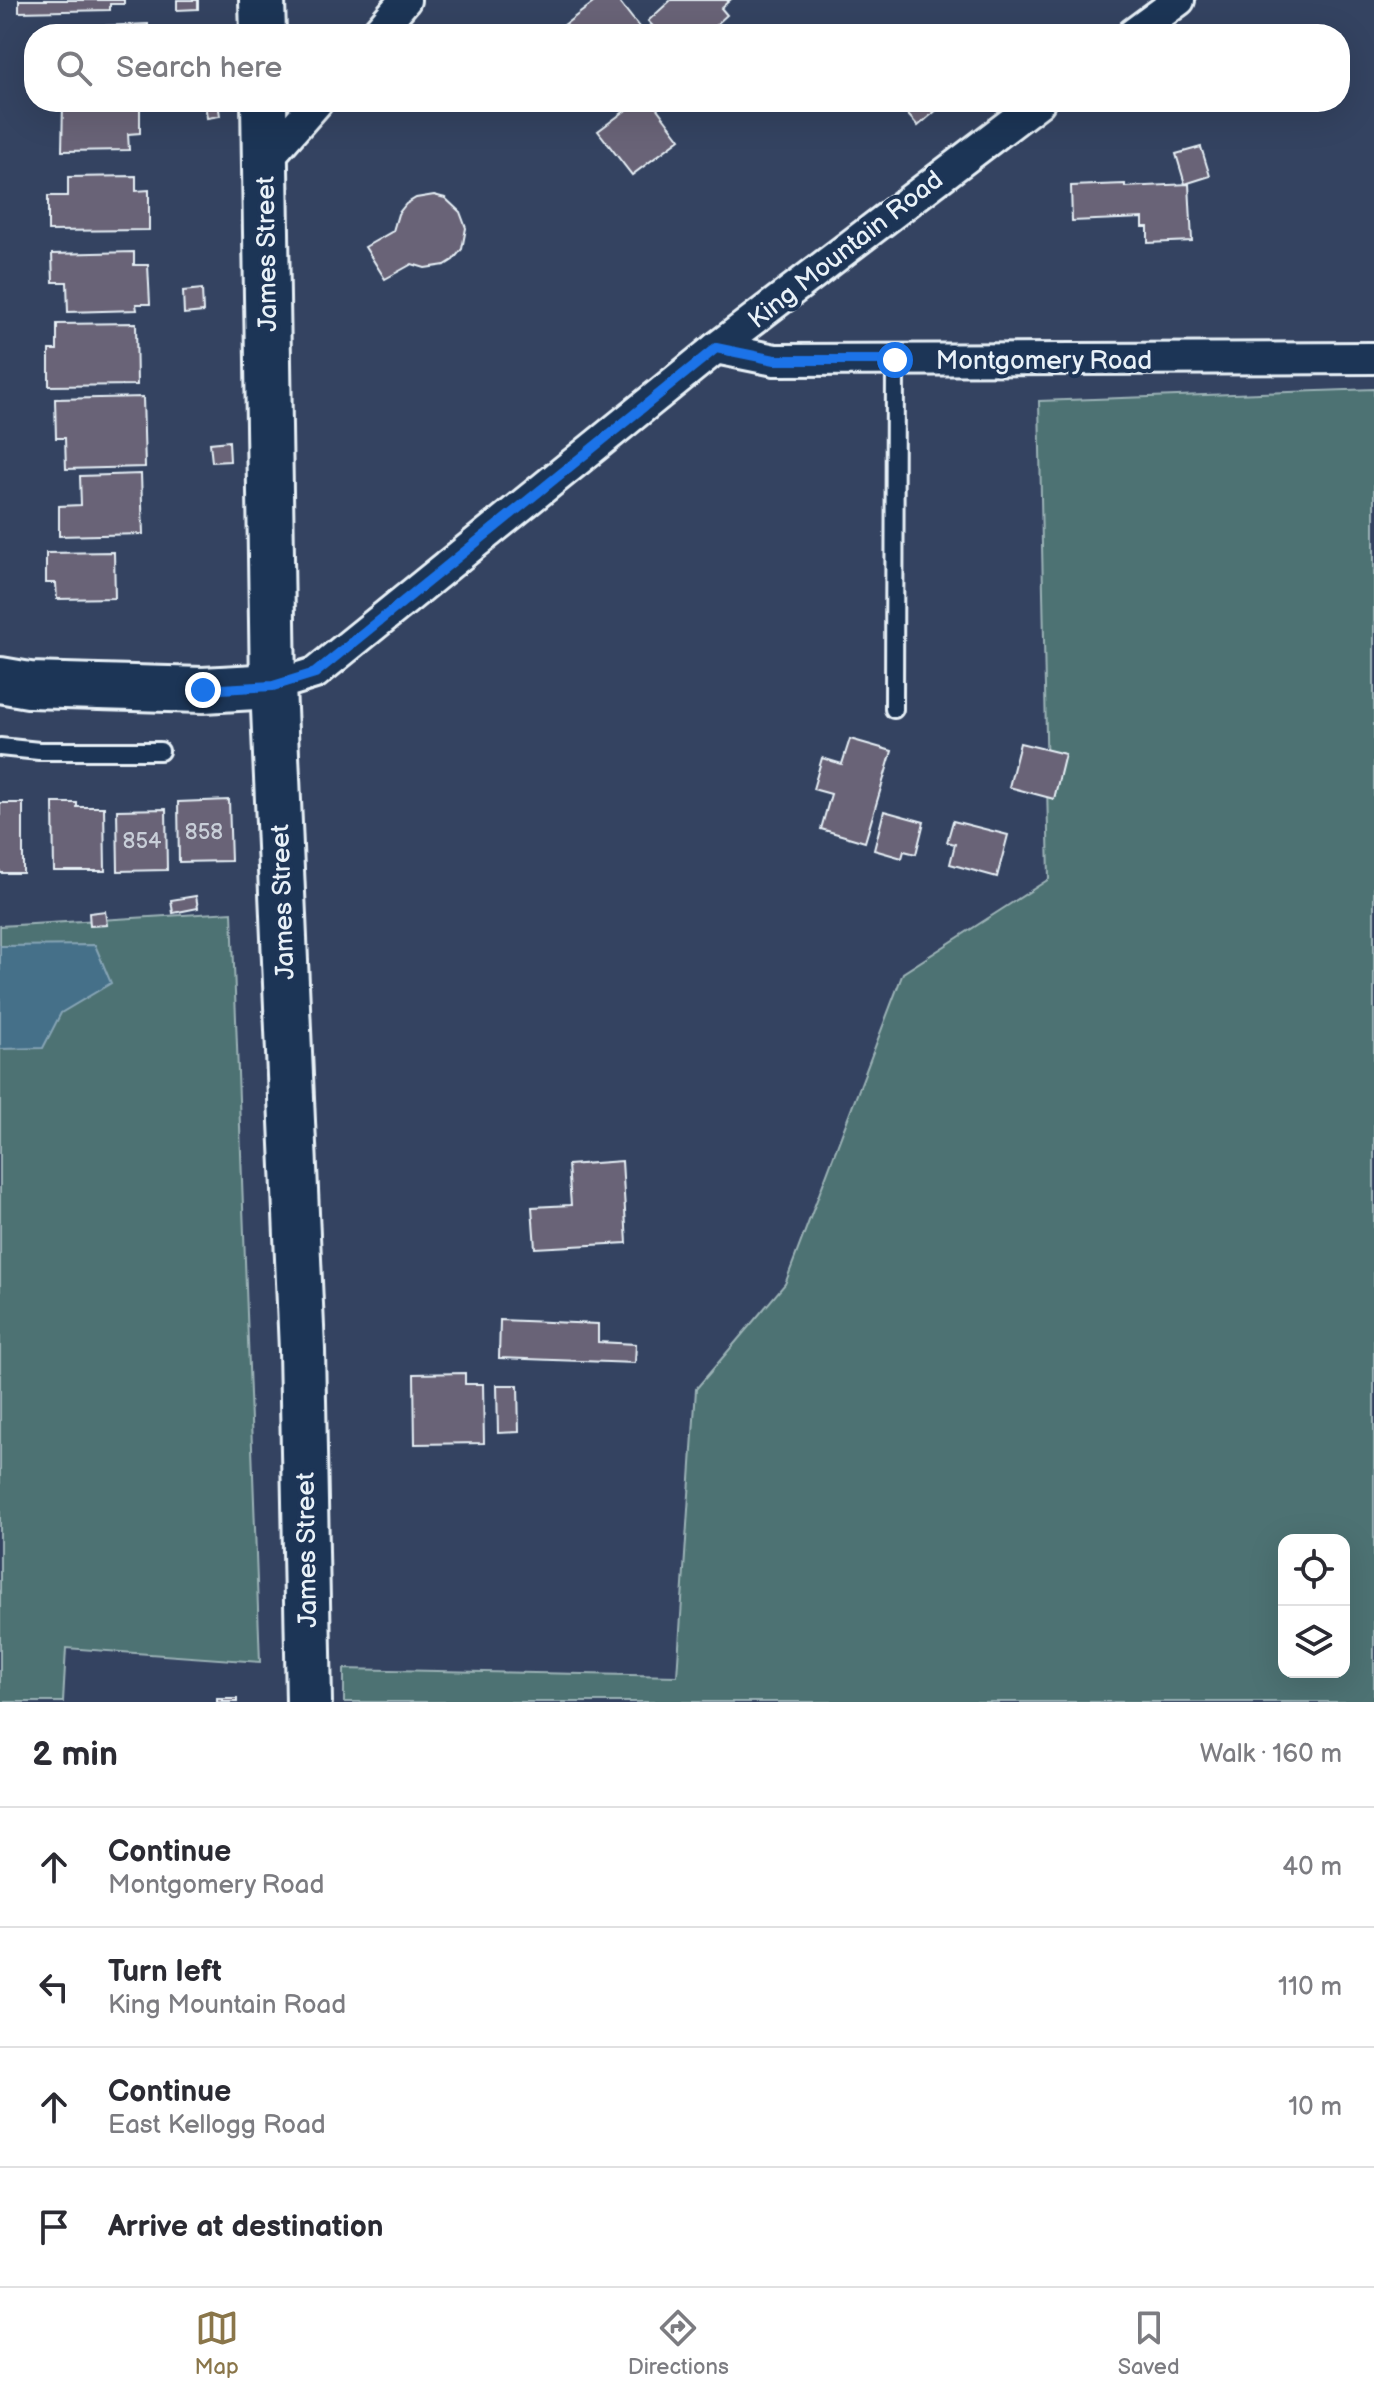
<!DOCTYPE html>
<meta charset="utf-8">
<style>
:root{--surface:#fff;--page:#f7f7f7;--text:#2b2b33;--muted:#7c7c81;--line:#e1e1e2;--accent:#8a764a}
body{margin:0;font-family:"Balsamiq Sans",sans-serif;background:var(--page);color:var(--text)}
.controls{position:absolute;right:24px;bottom:24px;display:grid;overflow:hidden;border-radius:16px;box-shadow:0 8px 32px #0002}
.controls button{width:72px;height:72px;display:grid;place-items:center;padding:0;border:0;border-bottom:2px solid var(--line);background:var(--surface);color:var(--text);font:40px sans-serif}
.stop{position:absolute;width:24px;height:24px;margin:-18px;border:6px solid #1a73e8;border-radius:50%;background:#fff}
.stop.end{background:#1a73e8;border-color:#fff;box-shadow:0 2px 8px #0008}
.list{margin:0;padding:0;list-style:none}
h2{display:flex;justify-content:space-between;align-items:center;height:104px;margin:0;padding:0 32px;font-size:34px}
h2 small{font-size:26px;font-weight:400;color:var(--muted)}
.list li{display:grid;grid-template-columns:52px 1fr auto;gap:24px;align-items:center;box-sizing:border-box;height:120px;padding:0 32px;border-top:2px solid var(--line)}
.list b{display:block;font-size:30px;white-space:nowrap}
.list p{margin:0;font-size:26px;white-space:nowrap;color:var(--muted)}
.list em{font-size:26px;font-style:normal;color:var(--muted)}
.icon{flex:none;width:44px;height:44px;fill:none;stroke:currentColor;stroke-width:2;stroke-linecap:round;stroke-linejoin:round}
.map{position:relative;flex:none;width:1374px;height:1702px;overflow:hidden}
.search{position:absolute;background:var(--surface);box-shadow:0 8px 32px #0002;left:24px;right:24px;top:24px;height:88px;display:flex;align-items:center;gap:20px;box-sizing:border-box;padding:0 28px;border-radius:32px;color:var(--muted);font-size:30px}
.sheet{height:584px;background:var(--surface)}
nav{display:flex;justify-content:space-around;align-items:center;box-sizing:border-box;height:112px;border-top:2px solid var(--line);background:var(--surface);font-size:22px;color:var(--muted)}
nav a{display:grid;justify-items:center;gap:4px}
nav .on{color:var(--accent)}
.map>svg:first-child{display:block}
.green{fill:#4e7273;stroke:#9bb2b6;stroke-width:2;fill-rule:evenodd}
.water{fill:#447089;stroke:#86a4b5;stroke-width:2}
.building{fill:#696477;stroke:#e8f1f8;stroke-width:2}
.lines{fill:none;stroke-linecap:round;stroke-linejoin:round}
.lane-casing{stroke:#e8f1f8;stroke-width:22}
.street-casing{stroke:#e8f1f8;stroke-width:36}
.secondary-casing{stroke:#e8f1f8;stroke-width:50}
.lane{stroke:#1d3557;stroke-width:16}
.street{stroke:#1d3557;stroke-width:30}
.secondary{stroke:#1d3557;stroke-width:44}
.route{stroke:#1a73e8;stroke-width:10}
.labels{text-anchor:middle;stroke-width:8;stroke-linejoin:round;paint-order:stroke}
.number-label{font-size:22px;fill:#c8ced8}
.street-label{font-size:26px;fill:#e8f1f8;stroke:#1d3557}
</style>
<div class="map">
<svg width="1374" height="1702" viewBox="0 0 1374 1702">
<rect width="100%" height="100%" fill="#344361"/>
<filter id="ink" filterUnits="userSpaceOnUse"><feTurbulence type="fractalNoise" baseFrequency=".0125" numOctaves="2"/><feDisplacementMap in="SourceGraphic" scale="16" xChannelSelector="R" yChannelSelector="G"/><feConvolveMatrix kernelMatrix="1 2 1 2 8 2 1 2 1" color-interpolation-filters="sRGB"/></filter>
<g filter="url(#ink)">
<!-- green -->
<g class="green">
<path d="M1374,389V1702H344V1669L677,1676L696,1389L785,1284L903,973L1049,879L1039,401ZM1284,1540H1344V1672H1284Z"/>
<polygon points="232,912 260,1662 66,1648 63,1702 0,1702 0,926"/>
</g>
<!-- water -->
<polygon class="water" points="95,945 111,983 61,1013 43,1048 0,1049 0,946"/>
<!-- building -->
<g class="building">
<polygon points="19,0 124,0 124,4 110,4 110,10 19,12"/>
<polygon points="177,0 198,0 198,9 177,10"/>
<polygon points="597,0 618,0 639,27 631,34 563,34 559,29"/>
<polygon points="671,0 730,0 721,8 727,15 706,34 660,34 648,21"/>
<polygon points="148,24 148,34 75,34 75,27"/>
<polygon points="140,102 140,133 128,134 129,150 62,151 63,104"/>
<polygon points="205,102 218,102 220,116 207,118"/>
<polygon points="637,102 652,102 680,139 632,175 598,131"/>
<polygon points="909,102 946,102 918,126 902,108"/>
<polygon points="1201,147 1210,176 1185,184 1176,154"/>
<polygon points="136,176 136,191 149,190 149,230 48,231 48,196 68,196 68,177"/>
<polygon points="1125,184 1125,187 1189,184 1192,241 1148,243 1148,227 1143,227 1143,218 1072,221 1071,186"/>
<polygon points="434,195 445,198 460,212 466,228 462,249 453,260 445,265 425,268 412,264 385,279 365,247 393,231 398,214 406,204 416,198"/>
<polygon points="134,252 134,265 148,265 150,304 136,304 137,310 68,312 67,282 53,282 52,254"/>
<polygon points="202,289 203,312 184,314 183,291"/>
<polygon points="136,323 137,385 49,386 49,350 57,350 57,324"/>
<polygon points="143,397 145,467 66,469 65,438 56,438 55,399"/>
<polygon points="229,441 230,461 212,462 210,443"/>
<polygon points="141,474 143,534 59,536 59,506 81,505 80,476"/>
<polygon points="114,552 115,598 57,599 56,583 46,583 46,553"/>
<polygon points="850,739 892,751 865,842 821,829 831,794 813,789 822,758 842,764"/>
<polygon points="1020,743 1065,754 1054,799 1009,787"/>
<polygon points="229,800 231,861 179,862 178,802"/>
<rect x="0" y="803" width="23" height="70"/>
<polygon points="53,803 77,803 77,807 104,807 105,871 54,871"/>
<polygon points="166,809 167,870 118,871 117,810"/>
<polygon points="884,811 924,822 916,854 904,851 902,858 874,850"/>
<polygon points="953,821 1008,835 997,877 950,864 955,844 947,842"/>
<polygon points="196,896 198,908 173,913 171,900"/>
<polygon points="105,911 107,925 90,926 89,913"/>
<polygon points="622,1161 627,1243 535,1248 532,1207 571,1205 568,1165"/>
<polygon points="500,1320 598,1324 598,1342 636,1344 635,1363 499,1358"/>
<polygon points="465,1373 465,1384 483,1384 484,1443 415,1444 414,1374"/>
<polygon points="497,1385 518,1385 519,1432 498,1433"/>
<rect x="217" y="1699" width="20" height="3"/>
</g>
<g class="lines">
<!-- lane casing -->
<g class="lane-casing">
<g id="lane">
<polyline points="894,709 895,360"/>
<polyline points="0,747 39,751 160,751"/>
</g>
</g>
<!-- street casing -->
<g class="street-casing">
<g id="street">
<polyline points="376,34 405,0"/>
<polyline points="1133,34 1179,0"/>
<polyline points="265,161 317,102"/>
<polyline points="716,348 775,360 1374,358"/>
<polyline points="273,686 315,673 716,348 1039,102"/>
</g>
</g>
<!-- secondary casing -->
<g class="secondary-casing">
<g id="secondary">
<polyline points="262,0 263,34"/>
<polyline points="264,102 273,686 302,1350 309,1702"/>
<polyline points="0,680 29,685 203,690 273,686"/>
</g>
</g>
<!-- lane -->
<use href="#lane" class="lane"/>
<!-- street -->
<use href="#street" class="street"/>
<!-- secondary -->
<use href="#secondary" class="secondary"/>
</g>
</g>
<g class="lines" filter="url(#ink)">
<!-- route -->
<polyline class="route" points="203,690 273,686 315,673 716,348 775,360 895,360"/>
</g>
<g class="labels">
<!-- number labels -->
<g class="number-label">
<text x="204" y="839">858</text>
<text x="142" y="848">854</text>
</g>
<!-- street labels -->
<g class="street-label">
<text transform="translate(845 249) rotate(-38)" y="9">King Mountain Road</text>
<text transform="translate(266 254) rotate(-91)" y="9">James Street</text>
<text x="1044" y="369">Montgomery Road</text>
<text transform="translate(282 902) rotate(-92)" y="9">James Street</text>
<text transform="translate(306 1550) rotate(-91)" y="9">James Street</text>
</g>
</g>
</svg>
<div class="controls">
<button><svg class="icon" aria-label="locate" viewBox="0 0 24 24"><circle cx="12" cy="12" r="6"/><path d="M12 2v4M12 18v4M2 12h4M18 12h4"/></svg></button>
<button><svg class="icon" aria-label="layers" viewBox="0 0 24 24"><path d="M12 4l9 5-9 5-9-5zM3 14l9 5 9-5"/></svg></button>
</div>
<div class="stop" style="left:895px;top:360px"></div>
<div class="stop end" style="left:203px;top:690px"></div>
<div class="search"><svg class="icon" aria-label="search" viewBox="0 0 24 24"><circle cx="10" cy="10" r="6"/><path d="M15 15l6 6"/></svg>Search here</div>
</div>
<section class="sheet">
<h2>2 min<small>Walk · 160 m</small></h2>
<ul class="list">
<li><svg class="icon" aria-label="ahead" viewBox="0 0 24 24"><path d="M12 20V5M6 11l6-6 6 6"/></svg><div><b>Continue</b><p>Montgomery Road</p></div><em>40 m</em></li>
<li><svg class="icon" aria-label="left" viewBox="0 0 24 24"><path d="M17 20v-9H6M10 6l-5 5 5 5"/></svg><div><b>Turn left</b><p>King Mountain Road</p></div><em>110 m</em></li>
<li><svg class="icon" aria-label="ahead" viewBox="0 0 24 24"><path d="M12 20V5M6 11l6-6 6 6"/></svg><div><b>Continue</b><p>East Kellogg Road</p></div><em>10 m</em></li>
<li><svg class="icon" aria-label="arrive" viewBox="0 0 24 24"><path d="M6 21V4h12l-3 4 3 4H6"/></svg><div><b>Arrive at destination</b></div></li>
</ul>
</section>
<nav>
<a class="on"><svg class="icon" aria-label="map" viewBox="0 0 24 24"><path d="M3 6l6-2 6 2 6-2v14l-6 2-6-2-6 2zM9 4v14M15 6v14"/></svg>Map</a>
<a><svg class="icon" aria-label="directions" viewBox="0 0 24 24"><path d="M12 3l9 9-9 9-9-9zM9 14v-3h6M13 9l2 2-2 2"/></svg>Directions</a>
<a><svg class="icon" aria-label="saved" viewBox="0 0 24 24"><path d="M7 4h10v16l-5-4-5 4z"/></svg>Saved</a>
</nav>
